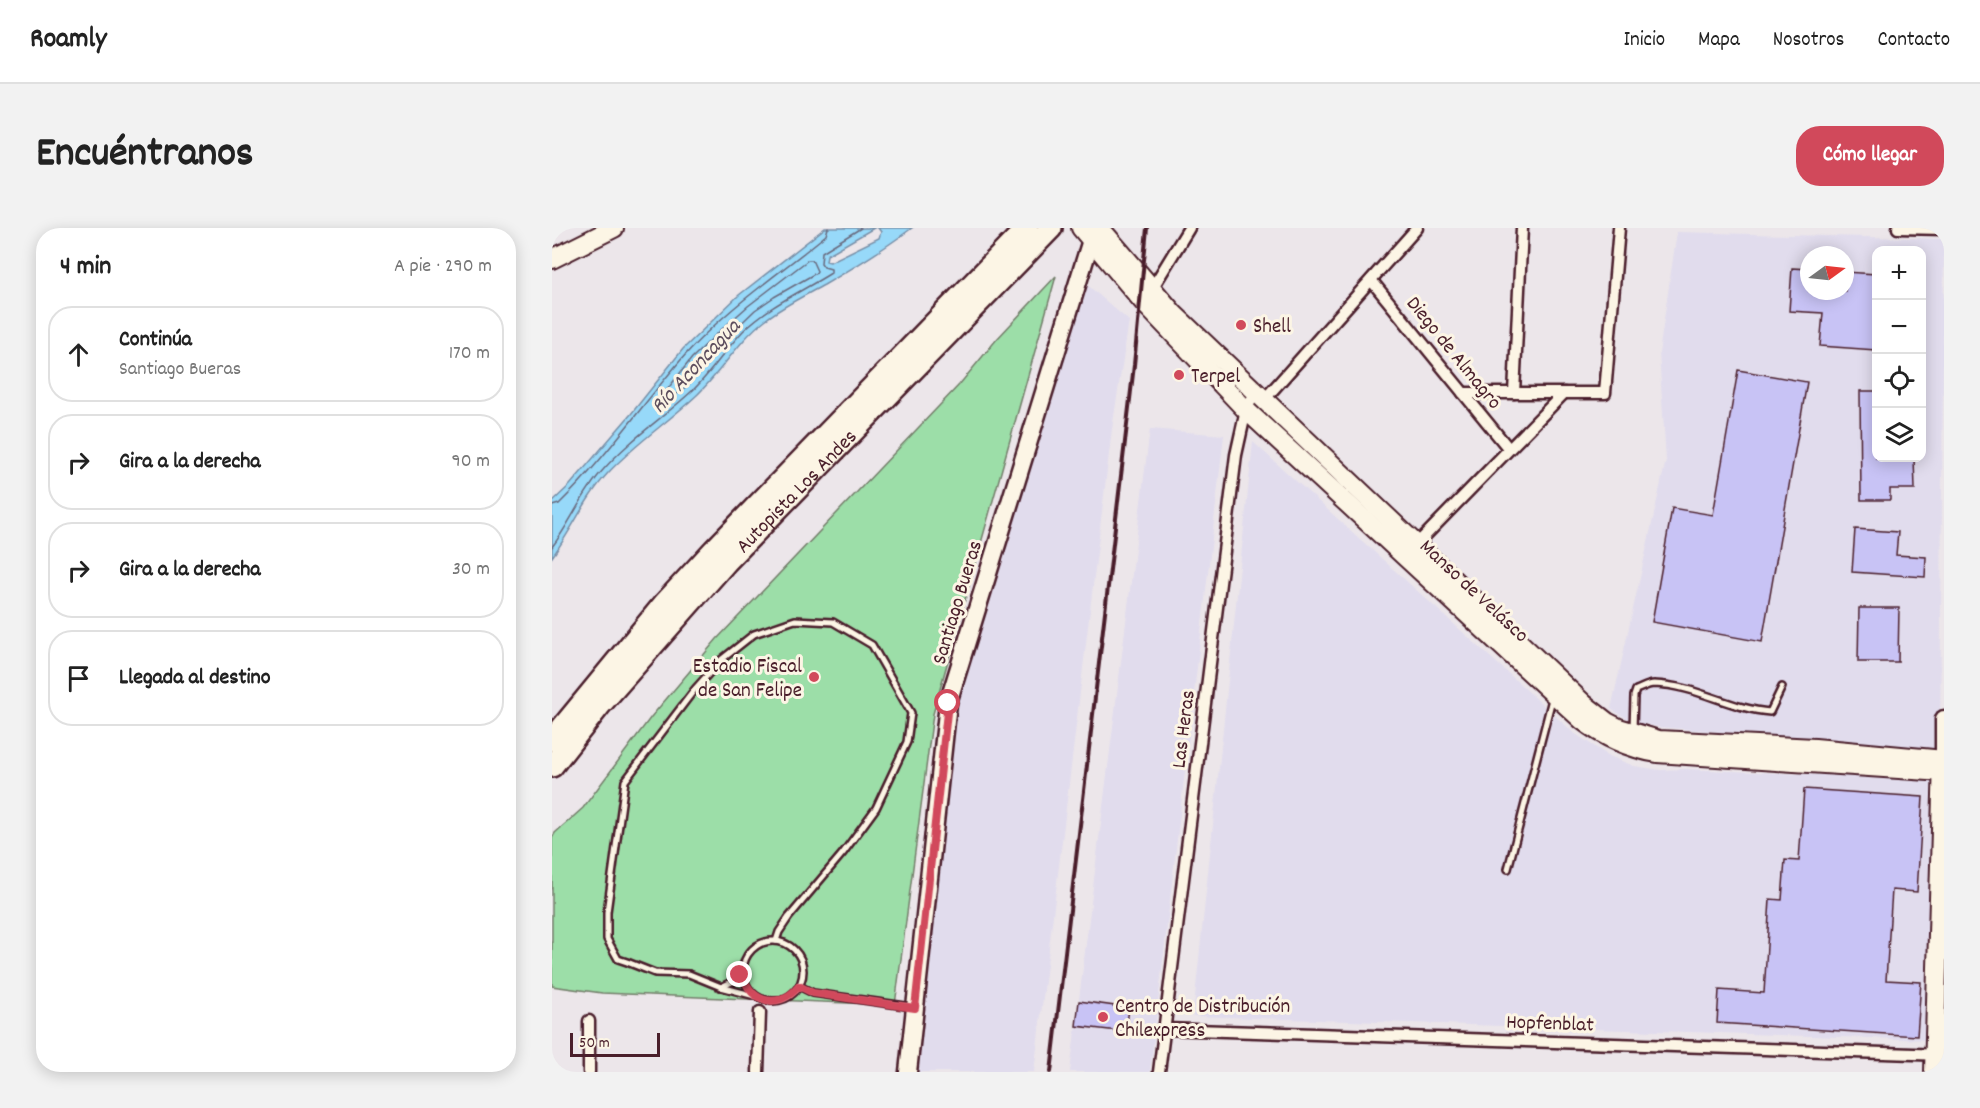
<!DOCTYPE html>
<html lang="es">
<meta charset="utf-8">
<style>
:root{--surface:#fff;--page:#f2f2f2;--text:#222;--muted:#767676;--line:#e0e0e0;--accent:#d1495b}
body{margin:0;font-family:Dekko,sans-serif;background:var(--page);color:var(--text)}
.controls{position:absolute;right:18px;top:18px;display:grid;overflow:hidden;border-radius:12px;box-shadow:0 3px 15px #0003}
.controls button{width:54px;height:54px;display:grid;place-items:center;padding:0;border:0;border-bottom:2px solid var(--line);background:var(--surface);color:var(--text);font:30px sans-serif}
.compass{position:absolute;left:1248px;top:18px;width:54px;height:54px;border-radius:50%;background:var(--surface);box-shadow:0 3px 15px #0003;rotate:75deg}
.scale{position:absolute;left:18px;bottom:15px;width:90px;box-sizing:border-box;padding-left:6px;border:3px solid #4a1f2b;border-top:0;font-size:16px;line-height:21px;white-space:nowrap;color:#4a1f2b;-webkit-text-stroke:4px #fcf5e5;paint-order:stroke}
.stop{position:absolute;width:18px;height:18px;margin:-14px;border:4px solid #d1495b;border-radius:50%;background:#fff}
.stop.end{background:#d1495b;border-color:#fff;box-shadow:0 2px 6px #0008}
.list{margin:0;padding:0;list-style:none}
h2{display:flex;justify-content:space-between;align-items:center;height:78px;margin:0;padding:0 24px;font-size:26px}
h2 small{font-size:20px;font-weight:400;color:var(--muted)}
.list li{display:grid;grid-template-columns:39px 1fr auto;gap:18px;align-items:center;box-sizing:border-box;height:96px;margin:0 12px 12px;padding:0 12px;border:2px solid var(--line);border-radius:24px}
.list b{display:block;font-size:22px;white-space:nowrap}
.list p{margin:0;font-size:20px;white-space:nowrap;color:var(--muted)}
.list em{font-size:20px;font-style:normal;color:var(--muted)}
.icon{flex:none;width:33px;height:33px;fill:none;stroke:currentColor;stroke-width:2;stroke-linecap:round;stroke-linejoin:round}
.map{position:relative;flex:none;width:1392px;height:844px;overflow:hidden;border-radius:24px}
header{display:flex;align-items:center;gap:36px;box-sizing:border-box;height:84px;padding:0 30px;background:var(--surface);border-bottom:2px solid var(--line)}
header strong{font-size:28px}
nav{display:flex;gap:33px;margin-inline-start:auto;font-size:21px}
.intro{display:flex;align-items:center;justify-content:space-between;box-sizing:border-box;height:144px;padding:0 36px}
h1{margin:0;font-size:42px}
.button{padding:15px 27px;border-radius:24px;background:var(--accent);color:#fff;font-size:21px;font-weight:700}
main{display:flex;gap:36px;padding:0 36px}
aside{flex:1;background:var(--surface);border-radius:24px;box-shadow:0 3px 15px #0003}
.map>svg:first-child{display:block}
.built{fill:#e1dced;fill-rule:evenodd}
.green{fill:#9cdea8;stroke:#737e6a;stroke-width:1.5}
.water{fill:#97d9f9;stroke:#788fa7;stroke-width:1.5}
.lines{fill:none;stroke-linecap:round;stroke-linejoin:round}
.shore{stroke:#69697d;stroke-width:1.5}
.building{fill:#c8c3f5;stroke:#4a1f2b;stroke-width:1.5}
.lane-casing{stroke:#4a1f2b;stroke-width:10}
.street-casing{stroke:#4a1f2b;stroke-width:15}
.secondary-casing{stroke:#4a1f2b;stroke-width:21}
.primary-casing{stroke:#4a1f2b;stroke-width:22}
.highway-casing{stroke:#4a1f2b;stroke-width:26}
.lane{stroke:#fcf5e5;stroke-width:5}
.street{stroke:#fcf5e5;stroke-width:10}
.secondary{stroke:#fcf5e5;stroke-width:16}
.primary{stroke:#fcf5e5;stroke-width:18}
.highway{stroke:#fcf5e5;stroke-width:21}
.rail{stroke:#4a1f2b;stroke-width:4}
.route{stroke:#d1495b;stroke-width:8}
.poi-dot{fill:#d1495b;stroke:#fcf5e5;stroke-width:2}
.labels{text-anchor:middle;stroke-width:6;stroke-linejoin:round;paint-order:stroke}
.poi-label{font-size:21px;fill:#4a1f2b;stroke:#fcf5e5;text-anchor:start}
.street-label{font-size:21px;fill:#4a1f2b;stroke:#fcf5e5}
.water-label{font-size:22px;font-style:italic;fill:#5d4e5e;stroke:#fcf5e5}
</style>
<header>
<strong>Roamly</strong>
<nav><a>Inicio</a><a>Mapa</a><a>Nosotros</a><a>Contacto</a></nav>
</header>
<div class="intro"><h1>Encuéntranos</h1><a class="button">Cómo llegar</a></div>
<main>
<aside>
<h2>4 min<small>A pie · 290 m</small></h2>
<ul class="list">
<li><svg class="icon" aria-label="ahead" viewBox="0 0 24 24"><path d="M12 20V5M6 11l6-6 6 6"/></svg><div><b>Continúa</b><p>Santiago Bueras</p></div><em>170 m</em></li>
<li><svg class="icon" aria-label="right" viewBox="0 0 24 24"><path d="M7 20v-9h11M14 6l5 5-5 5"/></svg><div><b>Gira a la derecha</b></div><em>90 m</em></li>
<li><svg class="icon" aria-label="right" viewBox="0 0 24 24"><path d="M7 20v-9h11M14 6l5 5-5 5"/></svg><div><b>Gira a la derecha</b></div><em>30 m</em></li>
<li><svg class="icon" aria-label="arrive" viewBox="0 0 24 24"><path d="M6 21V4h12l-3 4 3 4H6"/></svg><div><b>Llegada al destino</b></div></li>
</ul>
</aside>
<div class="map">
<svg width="1392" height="844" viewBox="0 0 1392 844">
<rect width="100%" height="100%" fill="#ece6ea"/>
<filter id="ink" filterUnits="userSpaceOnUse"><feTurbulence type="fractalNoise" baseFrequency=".0167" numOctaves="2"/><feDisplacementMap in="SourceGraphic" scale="12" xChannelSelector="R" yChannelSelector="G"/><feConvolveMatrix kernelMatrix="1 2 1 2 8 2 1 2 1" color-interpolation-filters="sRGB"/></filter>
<g filter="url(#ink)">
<!-- built -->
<g class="built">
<path d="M1125,4L1392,11L1388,522L1106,499L1079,493L1059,481L1114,232L1107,125ZM1324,22H1370V230H1324ZM1257,27H1293V63H1257Z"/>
<polygon points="532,54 577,93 560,201 482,844 366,844 406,473"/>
<polygon points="598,201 672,207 598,844 518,844"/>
<polygon points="701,214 1022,505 1057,528 1082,538 1108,542 1134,541 1386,552 1378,812 641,788"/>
</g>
<!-- green -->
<polygon class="green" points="504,48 381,486 343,777 50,765 0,758 0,610 3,605 31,580 99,489 165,411 407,157 445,111"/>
<!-- water -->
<path class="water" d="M273,0H322L275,27L274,33L278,34L327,10L329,4L326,0H360C332,21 303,39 272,57C252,68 231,78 213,92C186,113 170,143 145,167C116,194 83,216 56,245C33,270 20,302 0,329V274L18,257L79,186L131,121L187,67Z"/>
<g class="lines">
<!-- shore -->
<g class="shore">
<polygon points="256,32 260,32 265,43 264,45 222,69 203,82 171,113 137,156 107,181 103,181 103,177 140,130 169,102 196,78"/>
<path d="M0,278L7,276C54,230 91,175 134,126C175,80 227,46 274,7L276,0"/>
<path d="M0,319C19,294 30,265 51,242C77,212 111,190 140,163C159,145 173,122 191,103C216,78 249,64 279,45V41L272,39L269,35L270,24L309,0"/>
</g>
</g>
<!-- building -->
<g class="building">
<polygon points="1240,40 1257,41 1257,63 1293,63 1293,44 1324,46 1324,122 1268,118 1271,85 1237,83"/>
<polygon points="1186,142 1255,154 1210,414 1100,394 1120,280 1161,287"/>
<polygon points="1308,163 1324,163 1324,230 1362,230 1363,261 1338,261 1338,272 1309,272"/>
<polygon points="1303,301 1346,304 1344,327 1374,329 1373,349 1300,344"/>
<polygon points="1307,380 1347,380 1346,434 1306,434"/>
<polygon points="1252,561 1371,569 1365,664 1340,662 1334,752 1369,754 1365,808 1165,795 1167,762 1212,765 1218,671 1230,672 1233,632 1247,633"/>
<polygon points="527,773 577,780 574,804 524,798"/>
</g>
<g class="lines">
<!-- lane casing -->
<g class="lane-casing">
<g id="lane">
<path d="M1081,501L1082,468L1084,462C1090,460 1096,456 1102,456C1143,457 1178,481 1218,484L1230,459"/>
<polyline points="956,641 1000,471"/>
<circle cx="221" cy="743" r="30"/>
<polyline points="191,740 182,753 169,759 137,746 103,745 75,734 66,731 55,711 55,684 73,553 143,461 169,432 202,406 243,392 281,394 320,417 359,485 355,514 324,580 291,625 237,689 227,704 224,713"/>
<polyline points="247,758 261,765 361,779"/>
<polyline points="169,759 203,768"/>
</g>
</g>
<!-- street casing -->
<g class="street-casing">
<g id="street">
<polyline points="1346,0 1392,1"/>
<polyline points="819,52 957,221"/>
<polyline points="598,64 637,0"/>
<polyline points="911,165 1053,165 1067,0"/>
<polyline points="962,165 970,0"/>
<polyline points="711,173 865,0"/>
<polyline points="863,318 1012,165"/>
<polyline points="612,801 1392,827"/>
<polyline points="37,844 37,793"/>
<polyline points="206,844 208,784"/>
<polyline points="607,844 684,227 694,182 703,165"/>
</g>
</g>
<!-- secondary casing -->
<g class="secondary-casing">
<g id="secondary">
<polyline points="1392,532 1392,491"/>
<polyline points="356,844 396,475 539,12 540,2"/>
</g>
</g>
<!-- primary casing -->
<g class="primary-casing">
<g id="primary">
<path d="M529,0L593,76L694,182L1030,492C1053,510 1076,520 1105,525L1392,544"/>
<polyline points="548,0 622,86 1032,476 1055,494 1067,500 1107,512 1263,520 1392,532"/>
<polyline points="0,31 62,0"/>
<polyline points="1382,844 1391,533"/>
</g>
</g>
<!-- highway casing -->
<g class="highway-casing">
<g id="highway">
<polyline points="0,512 112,376 162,322 475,0"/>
<path id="s1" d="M0,538L48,477L174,334L499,0"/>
</g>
</g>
<!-- lane -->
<use href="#lane" class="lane"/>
<!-- street -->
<use href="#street" class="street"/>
<!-- secondary -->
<use href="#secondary" class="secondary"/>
<!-- primary -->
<use href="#primary" class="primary"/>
<!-- highway -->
<use href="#highway" class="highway"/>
<!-- rail -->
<polyline class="rail" points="499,844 582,137 595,0"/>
</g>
</g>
<g class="lines" filter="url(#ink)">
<!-- route -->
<path class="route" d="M188,747L191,740C192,774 226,784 247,758L261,765L363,780L396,475"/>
</g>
<!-- markers -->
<g class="poi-dot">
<circle cx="689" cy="97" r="6"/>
<circle cx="627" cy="147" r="6"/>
<circle cx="262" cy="449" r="6"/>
<circle cx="551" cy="789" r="6"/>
</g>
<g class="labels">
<!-- poi labels -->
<g class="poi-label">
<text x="701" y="104">Shell</text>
<text x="639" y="154">Terpel</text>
<text x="250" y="444" text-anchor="end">Estadio Fiscal<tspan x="250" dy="24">de San Felipe</tspan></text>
<text x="563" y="784">Centro de Distribución<tspan x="563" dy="24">Chilexpress</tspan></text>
</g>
<!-- street labels -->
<g class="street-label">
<text transform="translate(903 124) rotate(51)" y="7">Diego de Almagro</text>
<text dy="7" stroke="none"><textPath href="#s1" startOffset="368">Autopista Los Andes</textPath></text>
<text transform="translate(923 362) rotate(43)" y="7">Manso de Velásco</text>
<text transform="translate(404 374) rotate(-73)" y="7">Santiago Bueras</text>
<text transform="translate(630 501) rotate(-83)" y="7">Las Heras</text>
<text transform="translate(998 794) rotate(2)" y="7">Hopfenblat</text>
</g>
<!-- water labels -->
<g class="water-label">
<text transform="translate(142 137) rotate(-47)" y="8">Río Aconcagua</text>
</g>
</g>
</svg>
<div class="controls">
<button>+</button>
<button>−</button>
<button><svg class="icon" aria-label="locate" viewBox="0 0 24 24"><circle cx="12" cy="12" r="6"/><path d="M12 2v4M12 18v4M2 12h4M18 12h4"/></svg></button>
<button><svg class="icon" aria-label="layers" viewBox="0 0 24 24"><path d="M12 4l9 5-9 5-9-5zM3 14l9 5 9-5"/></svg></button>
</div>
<svg class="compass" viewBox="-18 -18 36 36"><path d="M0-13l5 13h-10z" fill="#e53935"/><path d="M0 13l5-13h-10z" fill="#767676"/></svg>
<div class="scale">50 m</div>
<div class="stop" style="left:396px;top:475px"></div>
<div class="stop end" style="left:188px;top:747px"></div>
</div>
</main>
